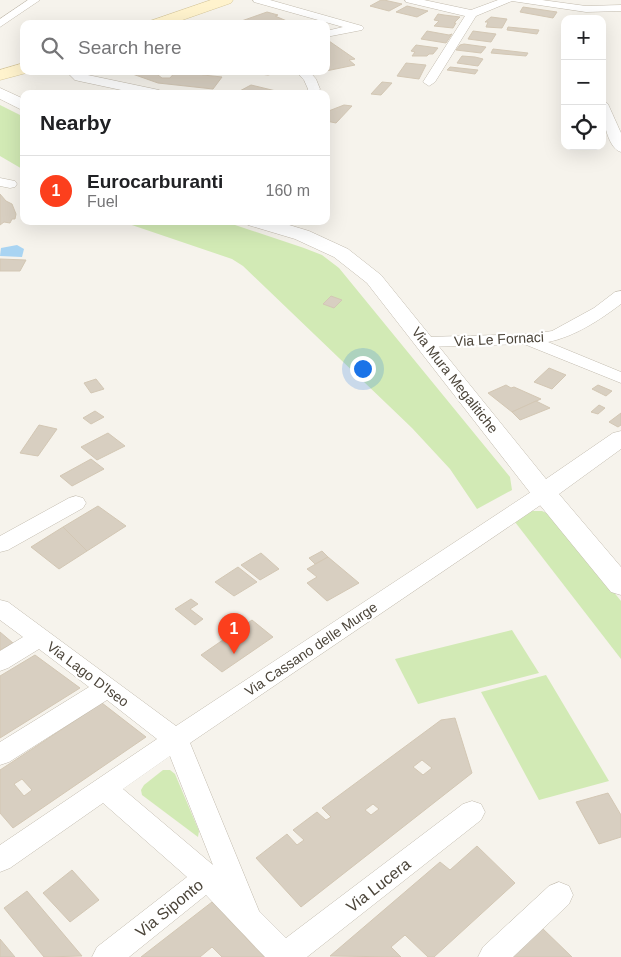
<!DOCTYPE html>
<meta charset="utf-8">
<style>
:root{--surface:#fff;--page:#f2f2f2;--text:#202124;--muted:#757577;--line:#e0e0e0;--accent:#fc3f1d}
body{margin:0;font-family:Helvetica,sans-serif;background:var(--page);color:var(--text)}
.controls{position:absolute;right:15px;top:15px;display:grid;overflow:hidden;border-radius:10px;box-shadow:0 5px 20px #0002}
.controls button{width:45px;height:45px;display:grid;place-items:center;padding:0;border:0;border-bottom:1px solid var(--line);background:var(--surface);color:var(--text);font:25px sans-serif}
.you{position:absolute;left:362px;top:368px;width:18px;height:18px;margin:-12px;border:4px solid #fff;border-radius:50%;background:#1a73e8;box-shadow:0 0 0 8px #1a73e833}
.badge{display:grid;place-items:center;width:32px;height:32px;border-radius:50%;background:var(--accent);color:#fff;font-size:16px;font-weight:700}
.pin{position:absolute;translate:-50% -41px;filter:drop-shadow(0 1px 2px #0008)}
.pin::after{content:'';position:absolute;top:26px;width:18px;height:15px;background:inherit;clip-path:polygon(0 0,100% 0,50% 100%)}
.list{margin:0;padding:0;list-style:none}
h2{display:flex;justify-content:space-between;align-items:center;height:65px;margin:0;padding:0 20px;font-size:21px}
h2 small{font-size:16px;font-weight:400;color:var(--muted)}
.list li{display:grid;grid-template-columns:32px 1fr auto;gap:15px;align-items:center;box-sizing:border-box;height:70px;padding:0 20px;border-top:1px solid var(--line)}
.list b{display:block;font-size:19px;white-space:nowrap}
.list p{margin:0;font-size:16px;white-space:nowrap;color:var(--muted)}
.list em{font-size:16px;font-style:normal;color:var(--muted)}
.icon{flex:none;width:28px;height:28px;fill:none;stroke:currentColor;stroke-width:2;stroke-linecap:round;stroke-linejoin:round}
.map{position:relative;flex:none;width:621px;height:957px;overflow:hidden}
.search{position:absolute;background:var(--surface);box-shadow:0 5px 20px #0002;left:20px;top:20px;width:310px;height:55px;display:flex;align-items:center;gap:12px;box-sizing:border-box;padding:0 18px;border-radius:10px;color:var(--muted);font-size:19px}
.panel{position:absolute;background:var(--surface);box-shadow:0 5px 20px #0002;left:20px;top:90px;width:310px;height:135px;border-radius:10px}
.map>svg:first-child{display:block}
.green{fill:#d2eab5}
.water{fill:#a9d4f2}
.building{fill:#d8cfc1;stroke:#d3c7b4;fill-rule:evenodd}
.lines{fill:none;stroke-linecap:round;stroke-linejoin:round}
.minor-casing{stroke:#c2bbae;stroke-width:1}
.tertiary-casing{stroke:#c2bbae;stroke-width:1}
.secondary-casing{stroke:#d6c79b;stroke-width:1}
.minor{fill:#fff;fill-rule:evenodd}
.tertiary{fill:#fff;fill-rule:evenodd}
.secondary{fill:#fff3cd;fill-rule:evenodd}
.labels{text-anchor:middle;stroke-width:4.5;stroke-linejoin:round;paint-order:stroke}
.street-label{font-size:14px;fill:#4b4439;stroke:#fff}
.near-street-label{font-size:16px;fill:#4b4439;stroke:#fff}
</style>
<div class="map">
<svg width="621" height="957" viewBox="0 0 621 957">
<rect width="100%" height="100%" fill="#f6f3ec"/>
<!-- green -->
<g class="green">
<polygon points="0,105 24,117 24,170 0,156"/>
<polygon points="120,221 223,221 304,248 322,255 339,268 510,477 512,490 477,509 450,469 412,428 243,266 232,259"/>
<polygon points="532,511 542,511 551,515 621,601 621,659 515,522"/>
<polygon points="512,630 539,673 418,704 395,659"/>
<polygon points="546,675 609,781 539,800 481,692"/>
<polygon points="163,770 170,770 175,774 199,831 198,837 142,795 141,790 144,785"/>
</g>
<!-- water -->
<polygon class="water" points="17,245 24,249 22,257 0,256 1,248"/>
<!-- building -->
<g class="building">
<polygon points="381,0 384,0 402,4 389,11 370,6"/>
<polygon points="407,6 428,11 417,17 396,12"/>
<polygon points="523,7 557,12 553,18 520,12"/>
<polygon points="267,12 278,15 275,16 294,24 233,24"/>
<polygon points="438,14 444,15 460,17 454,23 456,23 453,28 434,26 439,21 434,20"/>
<polygon points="491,17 507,19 502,28 486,27 488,22 485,22"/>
<polygon points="508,27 539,30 537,34 507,30"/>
<polygon points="427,31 449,35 452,34 446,43 421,39"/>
<polygon points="473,31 496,34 491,42 468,39"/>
<polygon points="329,41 355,59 349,60 355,65 326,71 326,42"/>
<polygon points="464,44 486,47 481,53 456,50 460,45"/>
<polygon points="416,45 438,48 433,54 429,54 427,56 412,56 415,52 411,51"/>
<polygon points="493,49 528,53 526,56 491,53"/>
<polygon points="462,56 475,57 483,59 478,66 457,63"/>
<polygon points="406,63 426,65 419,79 397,76"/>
<polygon points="450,67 478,70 475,74 447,70"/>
<polygon points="124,71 157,71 154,72 162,78 170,78 176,71 195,71 203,75 222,77 213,89 158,83"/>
<polygon points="237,71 283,71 268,75"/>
<polygon points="382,82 392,83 381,95 371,94"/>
<polygon points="251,85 276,91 273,94 236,93"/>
<polygon points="344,105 352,106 336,123 326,121 326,112"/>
<polygon points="0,194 6,201 12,204 16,214 15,219 12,219 10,223 4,222 0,225"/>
<polygon points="0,259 26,260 20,271 0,271"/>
<polygon points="331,296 342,300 334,308 323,304"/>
<polygon points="549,368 566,375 552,389 534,382"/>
<polygon points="96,379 104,389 91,393 84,383"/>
<polygon points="506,385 511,388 514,387 541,399 512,412 488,393"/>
<polygon points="598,385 612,391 606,396 592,389"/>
<polygon points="536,401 550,408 520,420 512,412"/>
<polygon points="599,405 605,408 598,414 591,412"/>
<polygon points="95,411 104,417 91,424 83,418"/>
<polygon points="621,413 621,425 618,427 609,422"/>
<polygon points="39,425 57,429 38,456 20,453"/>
<polygon points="108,433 125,446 97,460 81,447"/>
<polygon points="91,459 104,469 72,486 60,476"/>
<polygon points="98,506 126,526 87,551 63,527"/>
<polygon points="63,527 87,551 59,569 31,547"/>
<polygon points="322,551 328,557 315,564 309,558"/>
<polygon points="261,553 279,569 260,580 241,565"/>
<polygon points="328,557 359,583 327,601 307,583 317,577 307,569"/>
<polygon points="238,567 257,582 234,596 215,582"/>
<polygon points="191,599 198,604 190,609 203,619 195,625 175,609"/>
<polygon points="252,620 273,637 222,672 201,655"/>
<polygon points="0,632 13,643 0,650"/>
<polygon points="35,655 80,688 0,738 0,676"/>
<path d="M102,703L146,737L13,828L0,813V770ZM22,779L32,790L24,796L14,784Z"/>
<path d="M455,718L472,773L301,907L256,858L287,834L297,845L304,840L293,830L317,812L326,820L331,817L322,808L441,720ZM422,760L432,768L423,775L413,767ZM373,804L379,809L371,815L365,810Z"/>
<polygon points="608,793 621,815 621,837 599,844 576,802"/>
<polygon points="477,846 515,883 434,957 428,957 405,935 391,947 401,957 330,956 440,862 450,870"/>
<polygon points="72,870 99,900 70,922 43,893"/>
<polygon points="27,891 82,956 44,957 4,908"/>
<polygon points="212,902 264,957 222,957 212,947 200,957 141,957"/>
<polygon points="541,927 572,957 511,957"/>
<polygon points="0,939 15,957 0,957"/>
</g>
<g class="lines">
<!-- minor casing -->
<g class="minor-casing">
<g id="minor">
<polygon points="28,0 40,0 0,27 0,19"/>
<polygon points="253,0 270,0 362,26 364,28 362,30 326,37 326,31 343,27 254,2"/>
<polygon points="405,0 424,0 471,10 498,0 542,0 586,6 621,5 621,11 586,12 512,1 476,16 435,82 429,86 423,82 465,16 406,2"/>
<polygon points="66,71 80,71 83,74 159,90 165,94 140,94 79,81 75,80"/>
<polygon points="296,71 309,71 316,79 320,89 317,94 304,94 308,89 304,80"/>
<path d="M602,100L608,104L621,133V152C606,148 602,113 602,100Z"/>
<polygon points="0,178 15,181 17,184 15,187 10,188 0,186"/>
<path d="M621,291V304C600,320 574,337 548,342L621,372V383L524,344L425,347L419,346L416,342L419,338L425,337L533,334L552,331L594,308L615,292Z"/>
<path d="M544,486L551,488L554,493L551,498L190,743L259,911L286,938L463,804L472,801L481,804L485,812L481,820L307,957H265L206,895L129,957H92L97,947L187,877L103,803L10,868L0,872V845L157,739L107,700L9,762L0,765V742L89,687L39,649L8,668L0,671V651L23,637L0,620V600L8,602L176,726L537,488ZM170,756L213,865L123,789Z"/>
<polygon points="76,496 83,498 86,503 83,508 8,550 0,552 0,536 69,498"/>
<polygon points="559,882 569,886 573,895 569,904 513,957 478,957 483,947 549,886"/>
</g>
</g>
<!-- tertiary casing -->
<g class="tertiary-casing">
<g id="tertiary">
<polygon points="0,88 24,99 24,111 0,99"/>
<polygon points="246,221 276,221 309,231 348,249 381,275 546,479 613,433 621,431 621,449 559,494 621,567 621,595 611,592 535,499 367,283 334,257 295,239 248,225"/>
</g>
</g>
<!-- secondary casing -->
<g class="secondary-casing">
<g id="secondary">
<polygon points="211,0 233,0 231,3 171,24 147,24 150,21"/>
<polygon points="24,63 24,71 30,72 0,80 0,70"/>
</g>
</g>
<!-- minor -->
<use href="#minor" class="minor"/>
<!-- tertiary -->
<use href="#tertiary" class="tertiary"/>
<!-- secondary -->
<use href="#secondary" class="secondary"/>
</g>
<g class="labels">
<!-- street labels -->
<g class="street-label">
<text transform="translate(499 339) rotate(-3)" y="5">Via Le Fornaci</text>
<text transform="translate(455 380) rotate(52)" y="5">Via Mura Megalitiche</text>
<text transform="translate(311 649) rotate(-34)" y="5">Via Cassano delle Murge</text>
<text transform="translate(88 674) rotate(37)" y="5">Via Lago D'Iseo</text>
</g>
<!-- near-street labels -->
<g class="near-street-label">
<text transform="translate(378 885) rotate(-38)" y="6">Via Lucera</text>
<text transform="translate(169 908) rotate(-39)" y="6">Via Siponto</text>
</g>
</g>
</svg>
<div class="controls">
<button>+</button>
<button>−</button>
<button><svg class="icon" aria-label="locate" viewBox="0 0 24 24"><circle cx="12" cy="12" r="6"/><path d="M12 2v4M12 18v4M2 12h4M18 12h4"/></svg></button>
</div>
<div class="you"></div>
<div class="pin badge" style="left:234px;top:654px">1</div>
<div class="search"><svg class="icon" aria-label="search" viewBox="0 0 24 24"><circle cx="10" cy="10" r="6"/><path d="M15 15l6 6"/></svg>Search here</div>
<section class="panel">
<h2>Nearby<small></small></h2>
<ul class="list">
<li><span class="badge">1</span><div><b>Eurocarburanti</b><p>Fuel</p></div><em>160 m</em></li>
</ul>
</section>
</div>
